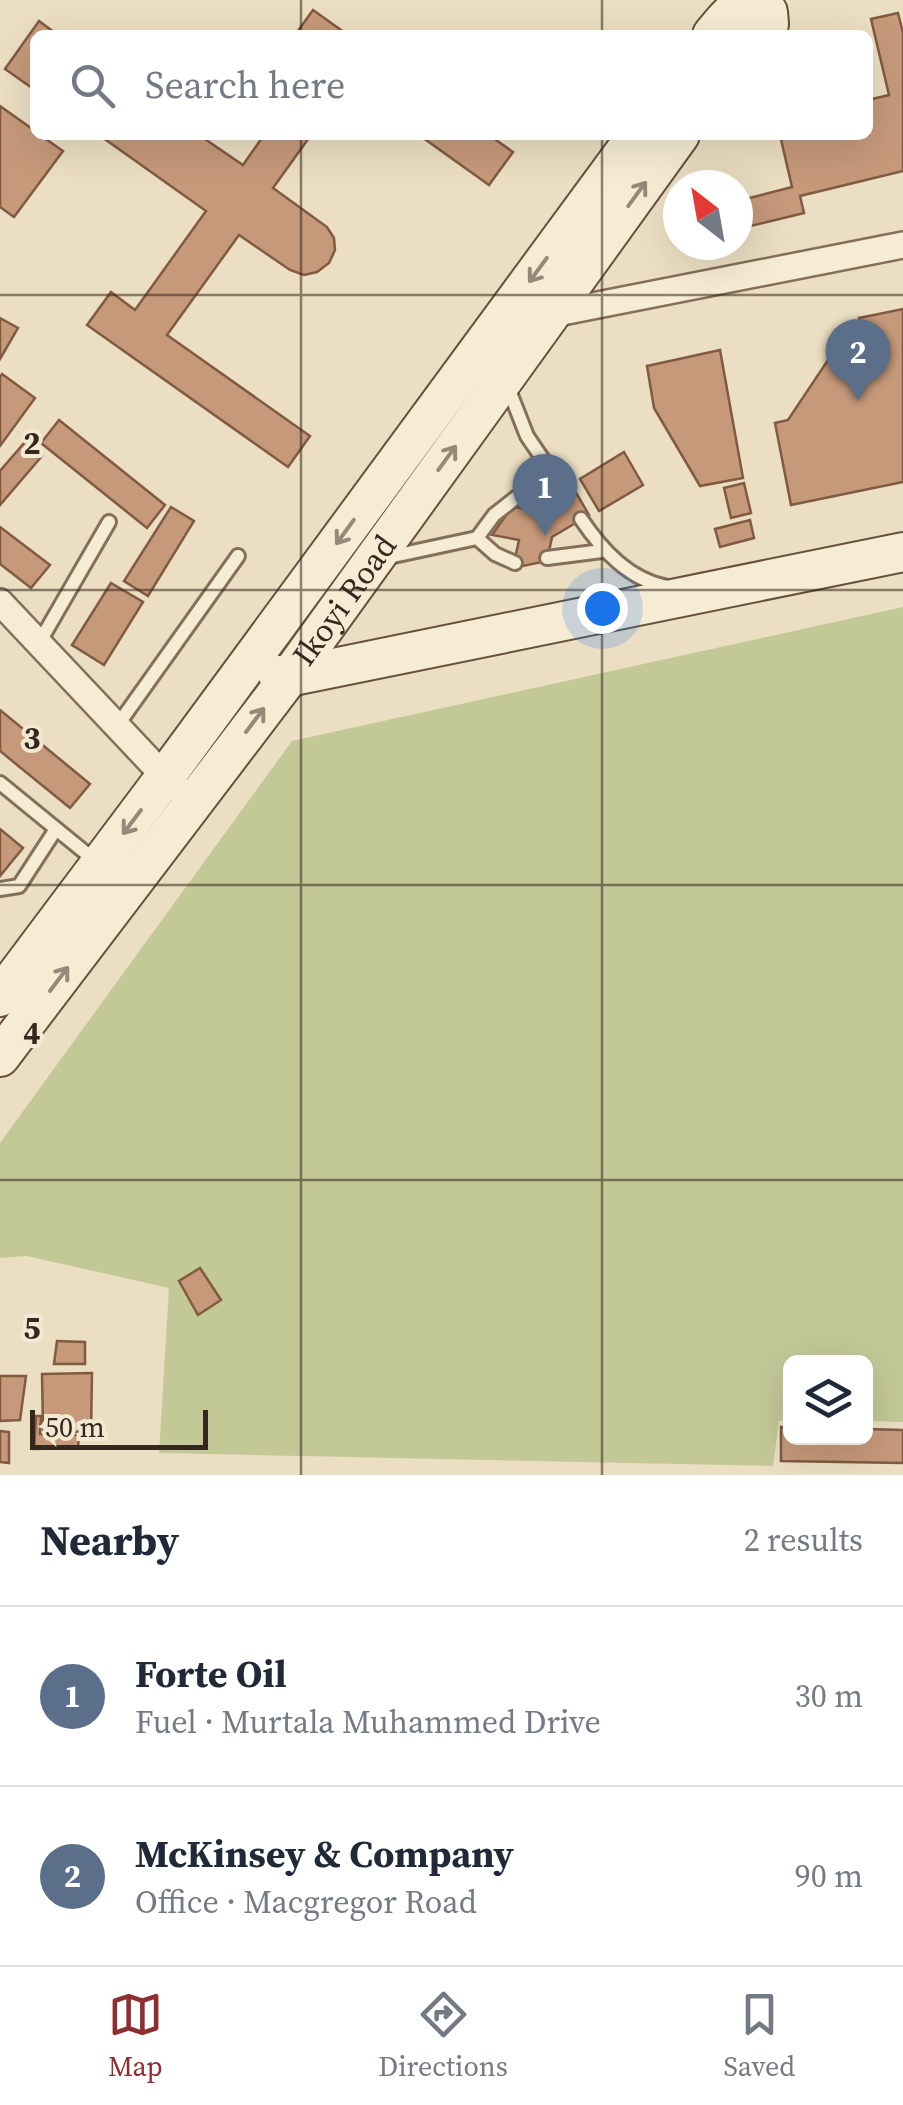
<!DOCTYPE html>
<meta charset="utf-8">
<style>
:root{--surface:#fff;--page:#f2f2f3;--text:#1f2937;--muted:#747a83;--line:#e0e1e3;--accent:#8e2e30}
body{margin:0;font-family:"Source Serif 4",serif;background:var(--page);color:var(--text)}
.controls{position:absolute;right:30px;bottom:30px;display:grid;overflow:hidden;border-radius:15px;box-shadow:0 10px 40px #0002}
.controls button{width:90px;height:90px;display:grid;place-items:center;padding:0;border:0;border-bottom:2px solid var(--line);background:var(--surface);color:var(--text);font:50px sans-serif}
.compass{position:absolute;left:663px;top:170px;width:90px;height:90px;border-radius:50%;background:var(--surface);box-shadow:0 10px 40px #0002;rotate:329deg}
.scale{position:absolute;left:30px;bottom:25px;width:178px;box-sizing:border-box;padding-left:10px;border:5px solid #34281e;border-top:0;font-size:28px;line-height:35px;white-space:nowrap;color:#34281e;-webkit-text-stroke:8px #f3e8d1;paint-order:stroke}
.you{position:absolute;left:602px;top:608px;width:35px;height:35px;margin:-25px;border:8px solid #fff;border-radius:50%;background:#1a73e8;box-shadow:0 0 0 15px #1a73e833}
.badge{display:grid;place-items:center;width:65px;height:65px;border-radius:50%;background:var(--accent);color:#fff;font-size:32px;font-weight:700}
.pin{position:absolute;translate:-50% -82px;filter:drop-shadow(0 2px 5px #0008)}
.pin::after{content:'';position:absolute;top:52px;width:35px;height:30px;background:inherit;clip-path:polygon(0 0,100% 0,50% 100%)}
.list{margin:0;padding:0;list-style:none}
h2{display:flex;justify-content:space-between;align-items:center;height:130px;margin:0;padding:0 40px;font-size:42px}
h2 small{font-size:32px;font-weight:400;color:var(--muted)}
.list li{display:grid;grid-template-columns:65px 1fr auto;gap:30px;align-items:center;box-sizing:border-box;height:180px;padding:0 40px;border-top:2px solid var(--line)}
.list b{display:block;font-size:38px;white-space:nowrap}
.list p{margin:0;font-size:32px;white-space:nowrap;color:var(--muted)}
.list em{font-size:32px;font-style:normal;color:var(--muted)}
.icon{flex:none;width:55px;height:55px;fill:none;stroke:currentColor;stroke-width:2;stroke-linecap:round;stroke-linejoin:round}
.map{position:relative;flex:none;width:903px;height:1475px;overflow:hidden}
.search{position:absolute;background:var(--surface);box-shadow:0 10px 40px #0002;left:30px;right:30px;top:30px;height:110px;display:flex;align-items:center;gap:25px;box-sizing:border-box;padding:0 35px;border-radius:15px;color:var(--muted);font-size:38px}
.sheet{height:490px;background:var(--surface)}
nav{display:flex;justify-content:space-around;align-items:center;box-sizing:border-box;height:140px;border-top:2px solid var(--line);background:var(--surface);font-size:28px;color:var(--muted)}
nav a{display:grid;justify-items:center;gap:5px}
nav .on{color:var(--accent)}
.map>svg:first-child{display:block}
.green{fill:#c3c897}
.building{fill:#c6997a;stroke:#815a42;stroke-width:2.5}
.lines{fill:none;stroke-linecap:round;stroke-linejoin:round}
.lane-casing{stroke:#836f5a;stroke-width:18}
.street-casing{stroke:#836f5a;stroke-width:30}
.secondary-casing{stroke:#65513e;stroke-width:42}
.lane{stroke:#f6ecd4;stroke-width:12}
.street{stroke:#f6ecd4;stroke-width:25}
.secondary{stroke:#f6ecd4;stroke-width:38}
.oneway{stroke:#958a79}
.grid{fill:none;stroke:#34281e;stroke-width:2.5;stroke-opacity:0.55}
.labels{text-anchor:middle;stroke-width:8;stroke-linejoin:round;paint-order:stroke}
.street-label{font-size:32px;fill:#34281e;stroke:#f3e8d1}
.grid-label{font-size:32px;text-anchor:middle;font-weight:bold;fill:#34281e;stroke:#f3e8d1;stroke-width:8;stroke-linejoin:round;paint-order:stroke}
</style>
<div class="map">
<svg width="903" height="1475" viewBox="0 0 903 1475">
<rect width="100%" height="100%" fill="#ebdec2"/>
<!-- green -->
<polygon class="green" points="903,607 903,1422 866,1421 866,1362 790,1362 790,1420 779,1421 773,1466 159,1453 169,1288 27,1256 0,1258 0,1143 292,741"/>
<!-- building -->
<g class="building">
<polygon points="313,10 348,35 295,35"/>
<polygon points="898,13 903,33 903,171 800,196 804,213 738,229 738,201 792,187 780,135 868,135 868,100 889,95 871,19"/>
<polygon points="39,21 58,35 35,35 35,90 5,69"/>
<polygon points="0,106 35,131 35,135 40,135 63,151 14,217 0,207"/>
<polygon points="99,135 199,135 243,165 264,135 311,135 273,188 327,227 334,238 335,250 329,263 317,272 304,275 290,270 239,235 167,335 310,436 288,467 87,325 111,292 135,310 206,211"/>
<polygon points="419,135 489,135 513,152 489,185"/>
<polygon points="903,309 903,482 791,505 775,423 788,420 844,336 862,332 859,318"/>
<polygon points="0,318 18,328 0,359"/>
<polygon points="720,350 743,478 700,486 654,408 647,366"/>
<polygon points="2,374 35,398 0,446 0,377"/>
<polygon points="59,420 165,505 147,528 41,443"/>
<polygon points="25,442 42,456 0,505 0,471"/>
<polygon points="624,452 643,485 599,511 580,479"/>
<polygon points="744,483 751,513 731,518 724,488"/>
<polygon points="571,484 589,515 552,537 547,561 513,568 519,540 492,535 512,507 530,509"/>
<polygon points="171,507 194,521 148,596 124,581"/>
<polygon points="750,520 754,538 720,547 715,529"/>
<polygon points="0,527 50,565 31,588 0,564"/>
<polygon points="111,583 143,602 104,665 72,645"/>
<polygon points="0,710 90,784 70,808 0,751"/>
<polygon points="0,829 23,848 0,876"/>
<polygon points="200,1268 221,1300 198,1315 179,1281"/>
<polygon points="57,1341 85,1342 85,1364 54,1364"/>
<polygon points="92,1373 91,1433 43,1430 42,1374"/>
<polygon points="0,1376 26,1376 20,1420 0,1421"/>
<polygon points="36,1416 41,1416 40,1434 79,1435 78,1448 34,1449"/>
<polygon points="781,1427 790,1428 790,1438 866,1438 866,1429 903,1430 903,1463 781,1461"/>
<polygon points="0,1431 9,1432 9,1463 0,1462"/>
</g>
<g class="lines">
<!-- lane casing -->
<g class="lane-casing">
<g id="lane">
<polyline points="507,385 527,436 563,489"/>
<path d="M581,519C602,550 629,580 668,587"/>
<polyline points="477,538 494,515 550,471"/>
<polyline points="384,558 477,538 495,554 515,563"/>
<polyline points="547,558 602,551"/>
<polyline points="39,643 109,522"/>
<polyline points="117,726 238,556"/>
<polyline points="0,783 98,863"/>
<polyline points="0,889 19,886 56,829"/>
</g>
</g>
<!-- street casing -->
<g class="street-casing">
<g id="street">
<polyline points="552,314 903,245"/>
<polyline points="0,602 165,777 193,802"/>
</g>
</g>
<!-- secondary casing -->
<g class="secondary-casing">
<g id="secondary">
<path d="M712,35C727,17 736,2 761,2L768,12L769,24L758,35"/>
<polyline points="278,675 289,677 903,552"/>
<polyline points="0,997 165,777 637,135"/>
<path id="s1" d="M0,1057L289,677L680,135"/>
</g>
</g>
<!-- lane -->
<use href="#lane" class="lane"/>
<!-- street -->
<use href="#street" class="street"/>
<!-- secondary -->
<use href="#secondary" class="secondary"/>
</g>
<!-- one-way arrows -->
<defs><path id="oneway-shaft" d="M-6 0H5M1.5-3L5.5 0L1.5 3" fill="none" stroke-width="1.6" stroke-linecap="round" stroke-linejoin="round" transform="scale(2.5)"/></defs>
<g class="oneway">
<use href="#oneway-shaft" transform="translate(637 194) rotate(-54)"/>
<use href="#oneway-shaft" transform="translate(538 270) rotate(126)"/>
<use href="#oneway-shaft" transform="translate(447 458) rotate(-54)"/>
<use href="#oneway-shaft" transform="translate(345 532) rotate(126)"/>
<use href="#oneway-shaft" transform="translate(255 720) rotate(-53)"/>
<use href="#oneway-shaft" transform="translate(132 822) rotate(127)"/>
<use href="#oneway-shaft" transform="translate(59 979) rotate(-53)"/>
</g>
<!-- grid -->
<path class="grid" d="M301,0V35M602,0V35M301,135V1475M602,135V1475M0,295H903M0,590H903M0,885H903M0,1180H903"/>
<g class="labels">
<!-- street labels -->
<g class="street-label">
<text dy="11" stroke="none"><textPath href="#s1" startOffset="572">Ikoyi Road</textPath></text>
</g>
</g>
<g class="grid-label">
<text x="32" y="454">2</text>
<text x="32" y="749">3</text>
<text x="32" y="1044">4</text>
<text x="32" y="1339">5</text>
</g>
</svg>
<div class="controls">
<button><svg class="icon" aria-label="layers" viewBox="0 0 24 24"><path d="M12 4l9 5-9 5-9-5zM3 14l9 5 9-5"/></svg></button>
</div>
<svg class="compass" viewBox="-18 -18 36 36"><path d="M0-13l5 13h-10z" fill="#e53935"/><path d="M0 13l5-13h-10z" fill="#747a83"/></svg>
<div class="scale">50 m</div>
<div class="you"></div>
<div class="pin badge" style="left:545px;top:536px;background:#5c6f8a">1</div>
<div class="pin badge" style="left:858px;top:401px;background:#5c6f8a">2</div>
<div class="search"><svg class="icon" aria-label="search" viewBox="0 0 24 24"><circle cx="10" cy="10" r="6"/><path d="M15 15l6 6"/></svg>Search here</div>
</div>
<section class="sheet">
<h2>Nearby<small>2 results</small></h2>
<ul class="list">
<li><span class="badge" style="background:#5c6f8a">1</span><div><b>Forte Oil</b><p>Fuel · Murtala Muhammed Drive</p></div><em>30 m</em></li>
<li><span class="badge" style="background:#5c6f8a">2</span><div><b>McKinsey &amp; Company</b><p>Office · Macgregor Road</p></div><em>90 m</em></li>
</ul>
</section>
<nav>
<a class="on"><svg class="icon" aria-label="map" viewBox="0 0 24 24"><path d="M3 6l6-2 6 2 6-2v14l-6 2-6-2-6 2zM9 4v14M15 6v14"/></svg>Map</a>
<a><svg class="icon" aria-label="directions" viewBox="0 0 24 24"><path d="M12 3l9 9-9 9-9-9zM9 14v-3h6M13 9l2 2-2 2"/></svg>Directions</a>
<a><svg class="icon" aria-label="saved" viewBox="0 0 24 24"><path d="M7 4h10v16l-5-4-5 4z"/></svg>Saved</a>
</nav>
